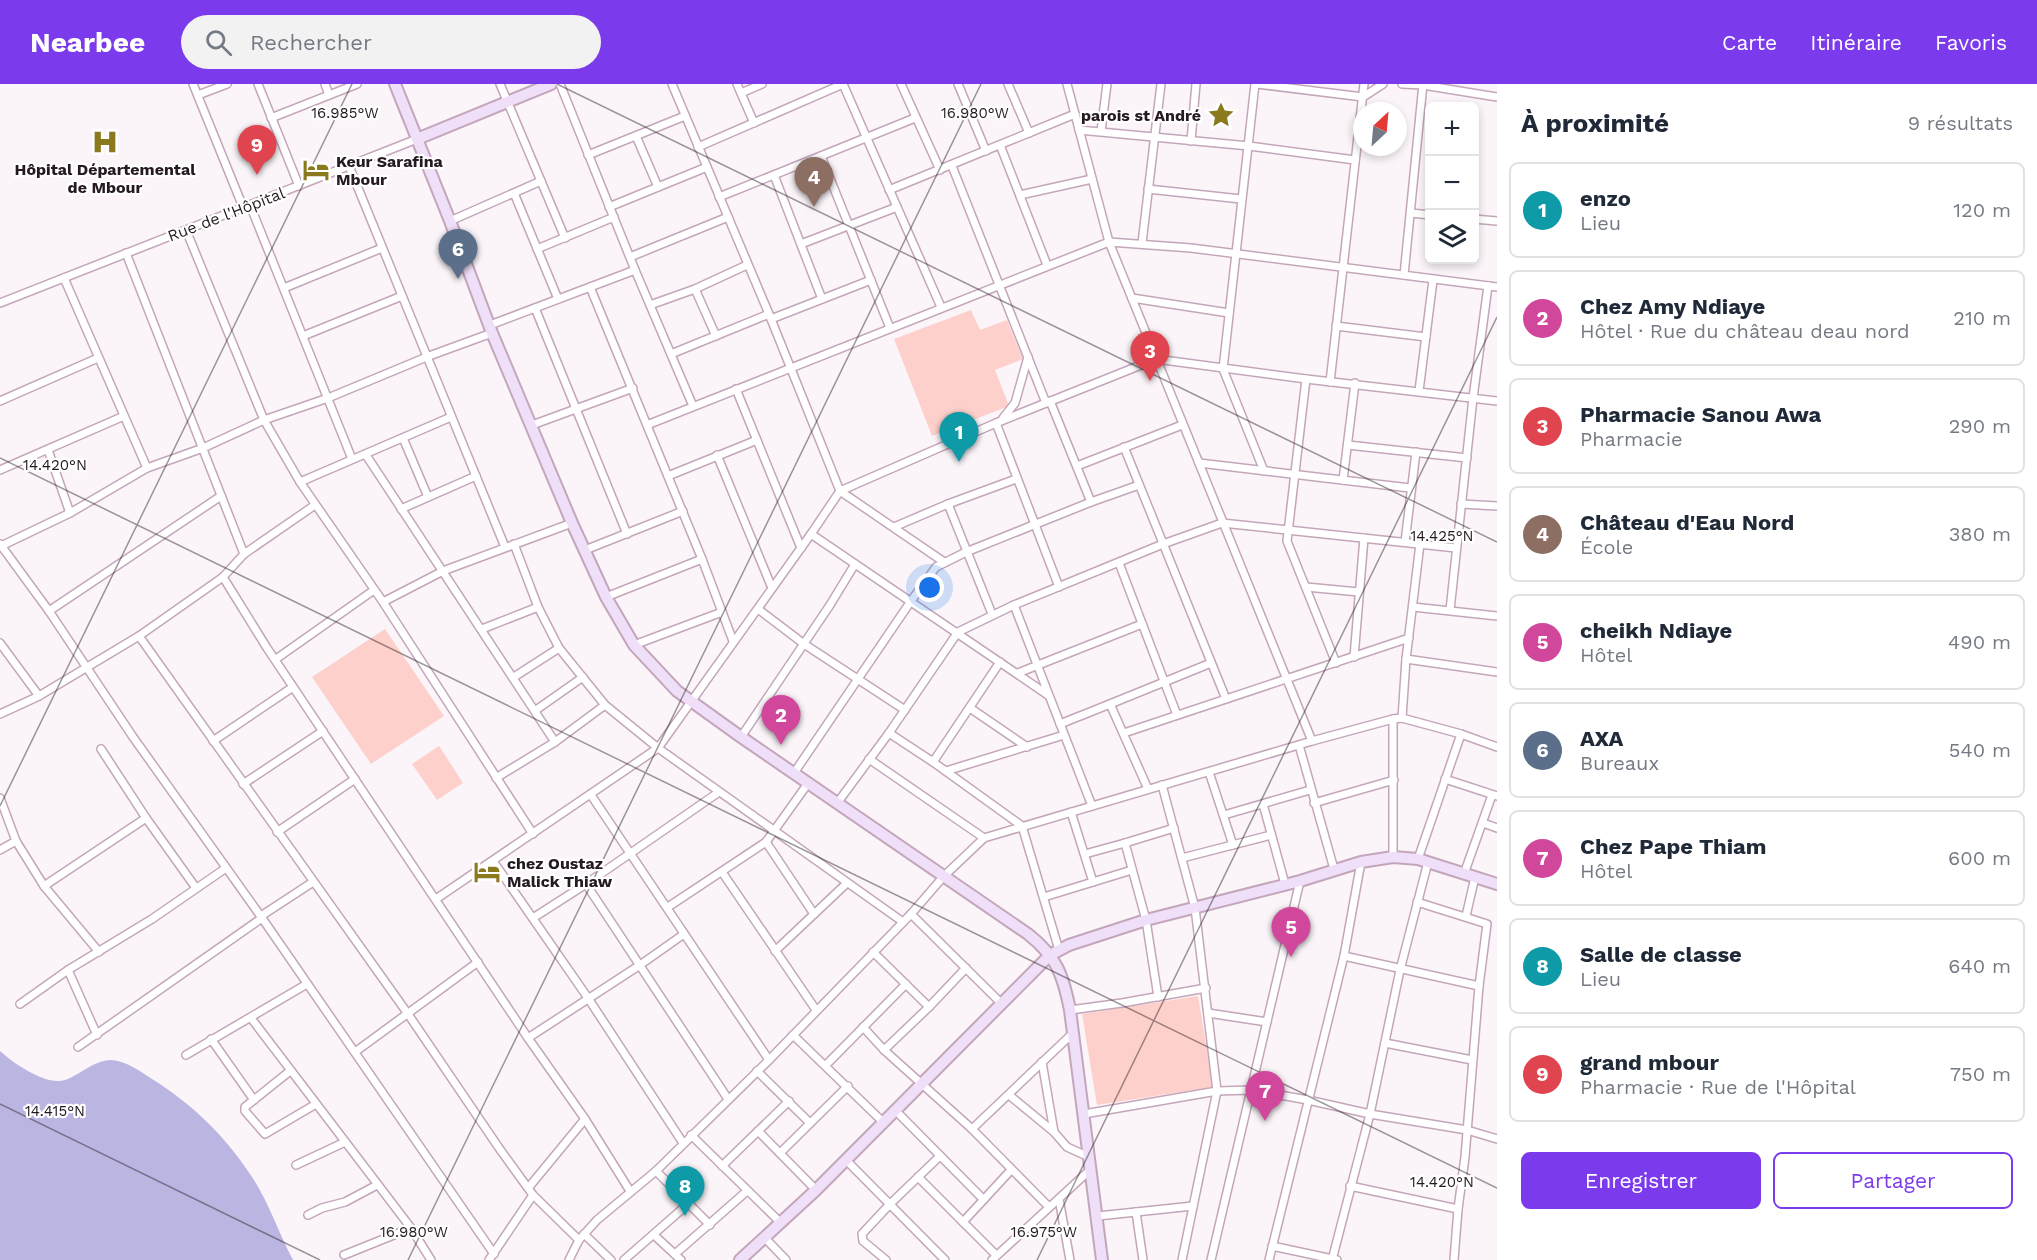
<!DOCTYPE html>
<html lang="fr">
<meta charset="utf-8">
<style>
:root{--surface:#fff;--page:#f2f2f3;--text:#1f2937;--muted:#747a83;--line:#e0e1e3;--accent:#7c3aed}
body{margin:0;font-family:"Work Sans",sans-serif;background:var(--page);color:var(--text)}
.controls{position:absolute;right:18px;top:18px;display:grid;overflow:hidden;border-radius:9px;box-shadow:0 3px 9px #0003}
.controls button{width:54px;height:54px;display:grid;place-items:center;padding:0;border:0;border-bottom:2px solid var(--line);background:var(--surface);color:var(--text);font:30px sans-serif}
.compass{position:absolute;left:1353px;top:18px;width:54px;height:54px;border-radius:50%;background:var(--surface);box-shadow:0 3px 9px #0003;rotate:26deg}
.you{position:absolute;left:930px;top:504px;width:21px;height:21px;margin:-15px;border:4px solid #fff;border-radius:50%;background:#1a73e8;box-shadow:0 0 0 9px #1a73e833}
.badge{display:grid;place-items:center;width:39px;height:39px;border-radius:50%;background:var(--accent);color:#fff;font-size:20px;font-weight:700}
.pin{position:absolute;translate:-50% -50px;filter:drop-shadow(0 2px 3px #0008)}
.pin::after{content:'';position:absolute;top:32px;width:21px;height:18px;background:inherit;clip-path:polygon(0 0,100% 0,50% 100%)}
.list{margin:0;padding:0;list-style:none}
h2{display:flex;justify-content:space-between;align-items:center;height:78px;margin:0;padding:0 24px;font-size:26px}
h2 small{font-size:20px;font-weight:400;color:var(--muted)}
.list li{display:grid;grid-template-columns:39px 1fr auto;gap:18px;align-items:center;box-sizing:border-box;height:96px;margin:0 12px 12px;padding:0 12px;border:2px solid var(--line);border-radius:9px}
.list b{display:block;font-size:22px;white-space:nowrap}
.list p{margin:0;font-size:20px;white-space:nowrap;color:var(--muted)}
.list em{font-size:20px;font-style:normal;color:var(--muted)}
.actions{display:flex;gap:12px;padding:18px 24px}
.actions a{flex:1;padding:14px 0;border:2px solid var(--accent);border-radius:9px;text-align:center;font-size:21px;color:var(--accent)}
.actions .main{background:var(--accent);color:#fff}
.icon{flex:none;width:33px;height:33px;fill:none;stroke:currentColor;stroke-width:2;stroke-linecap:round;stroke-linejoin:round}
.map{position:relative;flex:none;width:1497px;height:1176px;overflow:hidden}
header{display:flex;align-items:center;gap:36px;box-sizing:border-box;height:84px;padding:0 30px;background:var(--accent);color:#fff}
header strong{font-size:28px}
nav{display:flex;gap:33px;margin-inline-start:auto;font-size:21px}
.search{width:420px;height:54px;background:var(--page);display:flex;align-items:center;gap:15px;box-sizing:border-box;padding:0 21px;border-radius:33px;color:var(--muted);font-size:22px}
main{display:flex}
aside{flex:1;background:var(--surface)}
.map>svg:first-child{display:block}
.green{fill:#fed0cb}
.water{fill:#bab6e1}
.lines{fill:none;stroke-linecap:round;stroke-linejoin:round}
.street-casing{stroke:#c4a6bb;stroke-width:10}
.secondary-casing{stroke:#c4a6bb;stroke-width:14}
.street{stroke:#fff;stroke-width:7}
.secondary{stroke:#efdff8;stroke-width:10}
.ticks{fill:none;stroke:#251a21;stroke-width:1.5;stroke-opacity:0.45}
.labels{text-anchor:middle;stroke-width:4.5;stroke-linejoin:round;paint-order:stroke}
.poi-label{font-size:16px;font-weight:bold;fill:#251a21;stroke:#fff;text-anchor:start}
.street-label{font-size:16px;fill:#251a21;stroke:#fff}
.ticks-label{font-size:15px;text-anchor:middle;fill:#251a21;stroke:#fff;stroke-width:4.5;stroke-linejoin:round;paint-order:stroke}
</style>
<header>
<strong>Nearbee</strong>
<div class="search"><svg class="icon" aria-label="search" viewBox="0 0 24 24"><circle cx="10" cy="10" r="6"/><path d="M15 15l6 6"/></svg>Rechercher</div>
<nav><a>Carte</a><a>Itinéraire</a><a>Favoris</a></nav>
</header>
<main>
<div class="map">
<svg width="1497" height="1176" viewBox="0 0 1497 1176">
<rect width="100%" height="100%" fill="#fbf5f9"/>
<!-- green -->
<g class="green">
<polygon points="971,226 980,246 1007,236 1023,275 995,286 1009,322 932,352 894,255"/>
<polygon points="385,545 444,632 371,680 312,593"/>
<polygon points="439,662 463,699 437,716 412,680"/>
<polygon points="1198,912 1213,1003 1097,1021 1082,930"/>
</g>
<!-- water -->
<path class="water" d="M0,967C13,979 46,1002 65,996C80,991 94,976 111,976C126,977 140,987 152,995C191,1019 225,1052 250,1090C268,1116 278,1148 293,1176H0Z"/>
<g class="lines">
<!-- street casing -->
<g class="street-casing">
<g id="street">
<polyline points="193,0 243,123"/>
<polyline points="258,0 299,102"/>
<polyline points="325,0 329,11"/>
<polyline points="500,0 565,154"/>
<polyline points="560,0 635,186 693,322"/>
<polyline points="672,0 769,230 840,407 944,478"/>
<polyline points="737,0 754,39"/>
<polyline points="843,0 941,223"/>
<polyline points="901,0 940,86"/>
<polyline points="958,0 986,67"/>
<polyline points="1008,0 1029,49"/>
<polyline points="1067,0 1109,158 1312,657"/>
<polyline points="1255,0 1223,285 1264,387"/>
<polyline points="1257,0 1363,13 1383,0"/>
<polyline points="1402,0 1423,1 1497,13"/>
<polyline points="741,9 762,0"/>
<polyline points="198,11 227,0"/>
<polyline points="271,34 357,0"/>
<polyline points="1079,46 1249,62 1355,76"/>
<polyline points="1101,47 1107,0"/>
<polyline points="636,52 658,103"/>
<polyline points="1191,57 1196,0"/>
<polyline points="1000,61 1047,181"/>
<polyline points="698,63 843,0"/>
<polyline points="588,71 685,32"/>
<polyline points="821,72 890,244"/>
<polyline points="349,82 505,463"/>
<polyline points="952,82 1046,319"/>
<polyline points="774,91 822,215"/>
<polyline points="1148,105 1241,115"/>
<polyline points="889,106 1075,30"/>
<polyline points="514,109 558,215"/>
<polyline points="1020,111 1092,95"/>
<polyline points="719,113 915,34"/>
<polyline points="250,121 352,375"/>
<polyline points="609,123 707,83"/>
<polyline points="1411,129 1430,131"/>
<polyline points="1474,135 1497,137"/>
<polyline points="450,137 541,97"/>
<polyline points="186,146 264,336 300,398 383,518 533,750"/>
<polyline points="1142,159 1161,0"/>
<polyline points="801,160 897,123"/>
<polyline points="537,165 614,133"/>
<polyline points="126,169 244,470"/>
<polyline points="630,173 728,133"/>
<polyline points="1404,191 1423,0"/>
<polyline points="64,194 147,384"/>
<polyline points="590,203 702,475 733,557"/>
<polyline points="284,204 382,164"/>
<polyline points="695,205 716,252"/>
<polyline points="1132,214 1229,229"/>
<polyline points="0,219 417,55"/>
<polyline points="650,221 695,205 747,181"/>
<polyline points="535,224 627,450"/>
<polyline points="771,235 871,196"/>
<polyline points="490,241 635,186"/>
<polyline points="1336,242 1426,253"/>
<polyline points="303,252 402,212"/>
<polyline points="671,270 769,230"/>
<polyline points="1306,295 1287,457 1336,579"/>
<polyline points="1330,298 1364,0"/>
<polyline points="736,305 801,464"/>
<polyline points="1419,307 1433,196"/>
<polyline points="0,317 98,274"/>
<polyline points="1050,317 1091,418"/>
<polyline points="1003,334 1015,319 1028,273"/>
<polyline points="996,339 1059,503"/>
<polyline points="532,341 633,304"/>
<polyline points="647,341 1109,158 1191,164 1497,203"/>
<polyline points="403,354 428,413"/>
<polyline points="1348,361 1467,374"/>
<polyline points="1124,363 1226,615"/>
<polyline points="48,366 70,429"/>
<polyline points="366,371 555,658"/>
<polyline points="717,371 772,504"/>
<polyline points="1199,379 1410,404"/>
<polyline points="1077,382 1182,341"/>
<polyline points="0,386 124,332"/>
<polyline points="668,392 757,356"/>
<polyline points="1343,396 1355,299"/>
<polyline points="300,398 451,333"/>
<polyline points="948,420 992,530"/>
<polyline points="1461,420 1497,422"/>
<polyline points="401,425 476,392"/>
<polyline points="894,443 948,420 1016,395"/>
<polyline points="811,450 1048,611"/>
<polyline points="1405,458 1416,368"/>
<polyline points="0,460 49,527 133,653 262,834 494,1170"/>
<polyline points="514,460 538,523 559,564 605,621 658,664 903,838"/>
<polyline points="1,462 70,429 147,384 203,364 264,336 328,314 429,272 492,249"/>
<polyline points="585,466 683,427"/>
<polyline points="1119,479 1177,631"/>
<polyline points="223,493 267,564 528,954 585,1035 630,1107"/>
<polyline points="1306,503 1359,508"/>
<polyline points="606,513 702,475"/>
<polyline points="383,518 443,487 572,439"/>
<polyline points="1014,521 1092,722"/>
<polyline points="1413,523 1497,532"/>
<polyline points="758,525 804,560 905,626"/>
<polyline points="1450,526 1473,314 1488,202"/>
<polyline points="49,527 221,412"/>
<polyline points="482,545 538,523"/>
<polyline points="139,552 408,930 499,1064 533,1111 579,1156"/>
<polyline points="0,559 39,612"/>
<polyline points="634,561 722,528"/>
<polyline points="1354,573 1364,454"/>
<polyline points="276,575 374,506"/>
<polyline points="1406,575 1497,588"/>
<polyline points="1018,589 1142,540"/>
<polyline points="514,593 559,564"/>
<polyline points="1110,620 1211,579"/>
<polyline points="970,624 1027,663"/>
<polyline points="536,626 583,593"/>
<polyline points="0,630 39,612 139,552 223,493 244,470 315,421"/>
<polyline points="1402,634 1406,575 1420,460"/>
<polyline points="1393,635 1393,773"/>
<polyline points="1060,640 1110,620 1148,705"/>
<polyline points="889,649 933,678 1022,742 1059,866"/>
<polyline points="1124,649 1409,554"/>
<polyline points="741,653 830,521 855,480"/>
<polyline points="213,657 293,603"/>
<polyline points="1299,661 1334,785"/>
<polyline points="101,665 146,734 196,804"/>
<polyline points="869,675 984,754"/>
<polyline points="933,678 1000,578"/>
<polyline points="946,687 1064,651"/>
<polyline points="1209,688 1233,761"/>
<polyline points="794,689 911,517 936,483 966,468 1091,418 1139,401"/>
<polyline points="496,694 555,658 605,621"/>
<polyline points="1445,695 1497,712"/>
<polyline points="243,700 323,647"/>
<polyline points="1162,701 1195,824 1217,1007 1182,1176"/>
<polyline points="591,711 769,976"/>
<polyline points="0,714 16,757 44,802 99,868"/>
<polyline points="838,718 889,649 958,548 1014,521 1163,460 1222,439 1456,464"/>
<polyline points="1314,719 1394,696"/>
<polyline points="1263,720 1285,800"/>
<polyline points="1071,728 1093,798"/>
<polyline points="1224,731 1310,706"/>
<polyline points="1483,739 1497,744"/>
<polyline points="277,748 355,695"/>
<polyline points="766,758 814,830"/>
<polyline points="1125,759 1174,744"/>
<polyline points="0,766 16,757"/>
<polyline points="1085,770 1125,759 1146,836 1158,913"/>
<polyline points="1182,774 1271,751"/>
<polyline points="1418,775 1461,650"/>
<polyline points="493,777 588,914 683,1059"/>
<polyline points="722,788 816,926"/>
<polyline points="1464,790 1492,711"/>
<polyline points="586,800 728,1015"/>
<polyline points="44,802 146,734"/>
<polyline points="1044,813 1132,786"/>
<polyline points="436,815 658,664 811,450 840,407 996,339 1156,275 1306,295 1497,317"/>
<polyline points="1417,818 1487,840 1479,902 1465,1073 1458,1125 1454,1176"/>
<polyline points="668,823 766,758 809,698"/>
<polyline points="911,830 1002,920"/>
<polyline points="261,832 313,798"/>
<polyline points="1466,832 1475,793"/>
<polyline points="533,834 586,800 719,708"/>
<polyline points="775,867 847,799"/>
<polyline points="873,868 929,923 884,966"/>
<polyline points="1344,872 1479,902"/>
<polyline points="68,886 97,951"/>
<polyline points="20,920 68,886 152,835 226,784"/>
<polyline points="929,923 966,884"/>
<polyline points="1070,926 1122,919 1206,904"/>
<polyline points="1208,929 1267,938"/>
<polyline points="251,934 411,1144 431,1176"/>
<polyline points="863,943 884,966 972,1045 1049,1123"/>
<polyline points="793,951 883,1038"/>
<polyline points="528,954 640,881 684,850"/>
<polyline points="211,955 254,1016"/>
<polyline points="1385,959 1472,976"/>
<polyline points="78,963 262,834"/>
<polyline points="355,968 478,878"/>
<polyline points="186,971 307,900"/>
<polyline points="1042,978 1054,1048"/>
<polyline points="826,981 906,900"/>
<polyline points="290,987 245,1023 245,1027 265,1050 316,1020"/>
<polyline points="757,987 810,1039"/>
<polyline points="1009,1011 1054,1048 1067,1063 1089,1073"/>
<polyline points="895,1026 983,1115"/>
<polyline points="1084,1030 1217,1007 1252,1006 1308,1016 1370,1030 1467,1046 1497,1055"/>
<polyline points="972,1045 1073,949"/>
<polyline points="758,1047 816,1106"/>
<polyline points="691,1051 781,1139"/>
<polyline points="780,1069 848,1002"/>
<polyline points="846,1076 945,1176"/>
<polyline points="296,1081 345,1058"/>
<polyline points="722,1082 789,1017"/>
<polyline points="656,1087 710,1141"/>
<polyline points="918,1093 996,1171"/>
<polyline points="1350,1102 1458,1125"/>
<polyline points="529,1103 585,1035"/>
<polyline points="1059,1115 1070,1176"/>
<polyline points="1136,1128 1143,1176"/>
<polyline points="308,1131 322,1124 345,1118 377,1101"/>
<polyline points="1098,1132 1193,1122"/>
<polyline points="963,1138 1011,1086"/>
<polyline points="584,1150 611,1176"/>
<polyline points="654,1151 681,1176"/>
<polyline points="764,1153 786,1176"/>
<polyline points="1272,1162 1337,1176"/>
<polyline points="675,1170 747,1107"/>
<polyline points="344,1171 411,1144"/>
<polyline points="489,1176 533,1111"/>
<polyline points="569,1176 579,1156 597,1136 656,1087 769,976 911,830 944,792 984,754 1312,657 1393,635 1402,634 1461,650 1497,663"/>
<polyline points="624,1176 688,1120"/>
<polyline points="886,1176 863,1157 862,1150 890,1120 940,1072"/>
<polyline points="992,1176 1091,1085"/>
<polyline points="1211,1176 1300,797"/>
<polyline points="1269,1176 1344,872 1361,778"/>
<polyline points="1332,1176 1370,1030 1400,886 1428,778"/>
</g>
</g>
<!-- secondary casing -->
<g class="secondary-casing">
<g id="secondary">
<path d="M395,0L450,137L492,249L572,439L606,513L634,561L677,607L741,653L1028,850C1057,873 1063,891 1070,926L1102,1176"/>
<polyline points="417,55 551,0"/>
<polyline points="740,1176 816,1106 1050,871 1069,861 1146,836 1300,797 1361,778 1393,773 1418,775 1497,800"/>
</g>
</g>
<!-- street -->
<use href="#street" class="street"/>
<!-- secondary -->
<use href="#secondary" class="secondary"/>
</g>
<!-- ticks -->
<path class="ticks" d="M557,0L1497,458M0,374L1497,1104M0,722L352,0M0,1020L320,1176M408,1176L981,0M1037,1176L1497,233"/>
<!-- icons -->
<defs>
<g id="sight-bare" transform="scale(2.07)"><path d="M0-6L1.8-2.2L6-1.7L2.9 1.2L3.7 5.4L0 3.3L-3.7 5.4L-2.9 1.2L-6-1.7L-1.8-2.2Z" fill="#8b791e" stroke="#fff" stroke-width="2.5" paint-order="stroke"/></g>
<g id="hospital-bare" transform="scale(2.07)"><path d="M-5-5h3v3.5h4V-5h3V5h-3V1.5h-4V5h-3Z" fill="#8b791e" stroke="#fff" stroke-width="2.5" paint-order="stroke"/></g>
<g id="hotel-bare" transform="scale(2.07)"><path d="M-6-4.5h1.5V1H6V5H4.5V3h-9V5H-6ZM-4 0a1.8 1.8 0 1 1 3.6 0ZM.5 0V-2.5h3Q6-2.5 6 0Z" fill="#8b791e" stroke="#fff" stroke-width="2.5" paint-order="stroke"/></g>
</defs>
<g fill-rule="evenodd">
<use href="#sight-bare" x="1221" y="31"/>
<use href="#hospital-bare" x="105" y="58"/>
<use href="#hotel-bare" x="316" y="86"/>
<use href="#hotel-bare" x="487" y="788"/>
</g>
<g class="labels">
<!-- poi labels -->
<g class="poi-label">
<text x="1201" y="37" text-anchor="end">parois st André</text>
<text x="336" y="83">Keur Sarafina<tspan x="336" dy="18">Mbour</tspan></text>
<text x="105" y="91" text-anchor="middle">Hôpital Départemental<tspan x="105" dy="18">de Mbour</tspan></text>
<text x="507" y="785">chez Oustaz<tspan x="507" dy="18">Malick Thiaw</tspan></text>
</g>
<!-- street labels -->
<g class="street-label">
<text transform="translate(226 130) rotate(-21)" y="6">Rue de l'Hôpital</text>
</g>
</g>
<g class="ticks-label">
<text x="345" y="34">16.985°W</text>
<text x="975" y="34">16.980°W</text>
<text x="55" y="386">14.420°N</text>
<text x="1442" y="457">14.425°N</text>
<text x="55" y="1032">14.415°N</text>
<text x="1442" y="1103">14.420°N</text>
<text x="414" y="1153">16.980°W</text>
<text x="1044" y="1153">16.975°W</text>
</g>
</svg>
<div class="controls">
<button>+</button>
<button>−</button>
<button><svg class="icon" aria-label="layers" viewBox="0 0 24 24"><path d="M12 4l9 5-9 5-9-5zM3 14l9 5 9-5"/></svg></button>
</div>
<svg class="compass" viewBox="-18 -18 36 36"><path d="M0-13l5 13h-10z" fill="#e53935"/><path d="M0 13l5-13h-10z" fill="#747a83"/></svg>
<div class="you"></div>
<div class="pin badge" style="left:959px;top:378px;background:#0f9aa8">1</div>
<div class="pin badge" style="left:781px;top:661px;background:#d1479c">2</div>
<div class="pin badge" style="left:1150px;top:297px;background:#e0444e">3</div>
<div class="pin badge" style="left:814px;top:123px;background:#8d6e63">4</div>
<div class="pin badge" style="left:1291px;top:873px;background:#d1479c">5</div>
<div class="pin badge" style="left:458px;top:195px;background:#5c6f8a">6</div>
<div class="pin badge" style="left:1265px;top:1037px;background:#d1479c">7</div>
<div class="pin badge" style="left:685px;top:1132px;background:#0f9aa8">8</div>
<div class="pin badge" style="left:257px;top:91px;background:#e0444e">9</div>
</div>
<aside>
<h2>À proximité<small>9 résultats</small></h2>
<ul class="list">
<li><span class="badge" style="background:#0f9aa8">1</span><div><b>enzo</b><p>Lieu</p></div><em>120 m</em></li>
<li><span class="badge" style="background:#d1479c">2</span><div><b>Chez Amy Ndiaye</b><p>Hôtel · Rue du château deau nord</p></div><em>210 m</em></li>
<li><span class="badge" style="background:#e0444e">3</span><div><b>Pharmacie Sanou Awa</b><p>Pharmacie</p></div><em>290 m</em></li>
<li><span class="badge" style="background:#8d6e63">4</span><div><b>Château d'Eau Nord</b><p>École</p></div><em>380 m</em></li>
<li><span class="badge" style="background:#d1479c">5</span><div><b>cheikh Ndiaye</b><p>Hôtel</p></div><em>490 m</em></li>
<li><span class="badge" style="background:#5c6f8a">6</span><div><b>AXA</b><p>Bureaux</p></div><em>540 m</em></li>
<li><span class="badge" style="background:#d1479c">7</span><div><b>Chez Pape Thiam</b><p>Hôtel</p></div><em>600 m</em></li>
<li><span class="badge" style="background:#0f9aa8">8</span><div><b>Salle de classe</b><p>Lieu</p></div><em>640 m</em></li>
<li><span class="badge" style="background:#e0444e">9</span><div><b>grand mbour</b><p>Pharmacie · Rue de l'Hôpital</p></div><em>750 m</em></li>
</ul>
<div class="actions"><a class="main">Enregistrer</a><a>Partager</a></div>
</aside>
</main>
